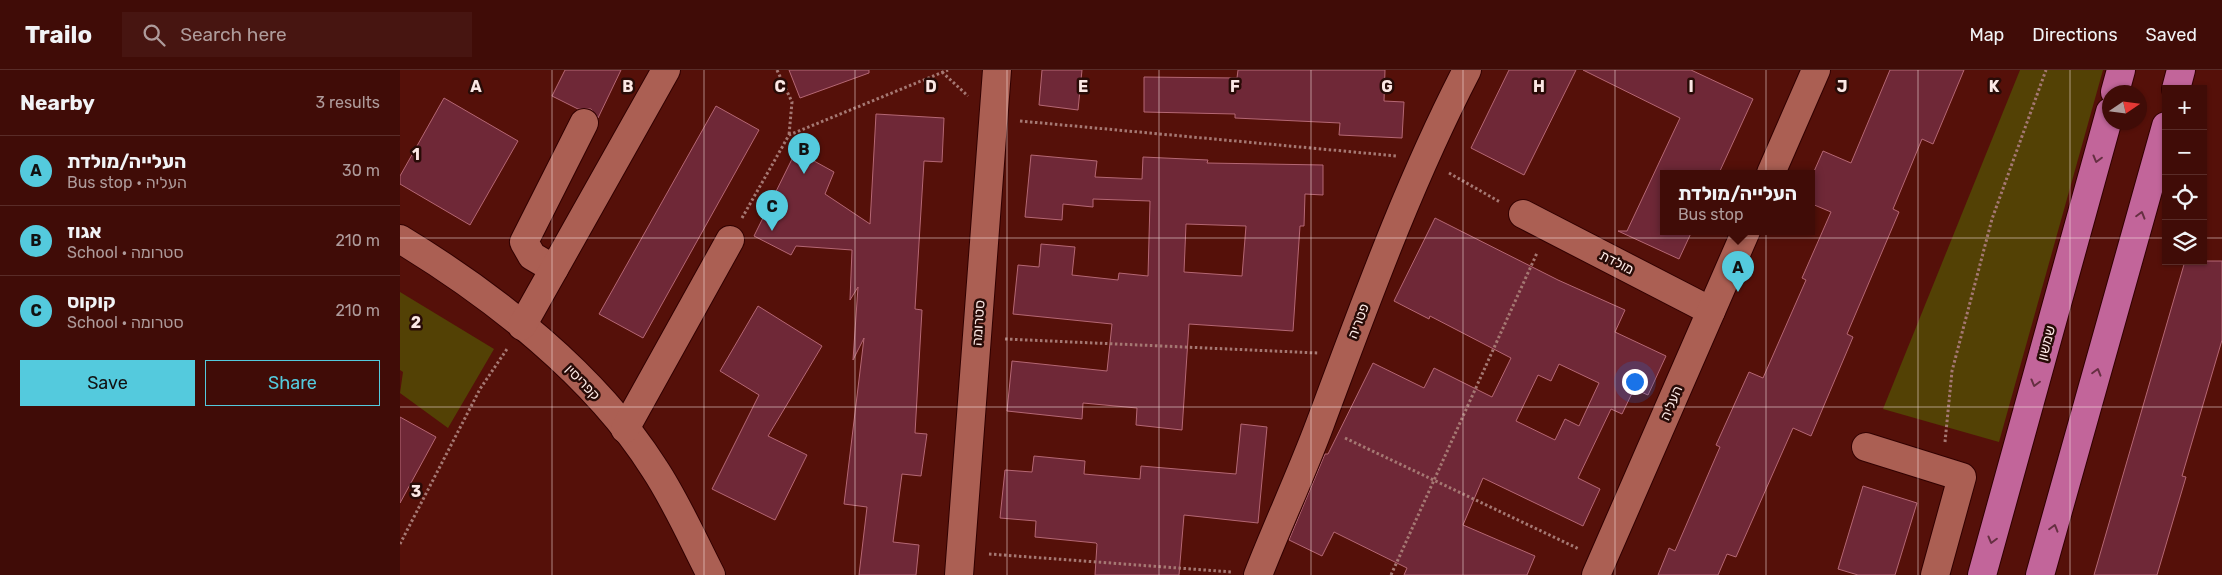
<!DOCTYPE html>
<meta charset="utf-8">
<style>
:root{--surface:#400c07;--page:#471511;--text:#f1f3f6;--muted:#ae9b9b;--line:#592c28;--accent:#54cadd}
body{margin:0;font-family:Rubik,"Noto Sans Hebrew",sans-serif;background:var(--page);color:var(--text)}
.controls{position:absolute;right:15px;top:15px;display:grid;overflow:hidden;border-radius:0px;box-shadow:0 1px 4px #0004}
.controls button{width:45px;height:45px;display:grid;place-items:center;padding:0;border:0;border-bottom:1px solid var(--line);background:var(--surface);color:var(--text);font:25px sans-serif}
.compass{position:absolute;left:1702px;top:15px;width:45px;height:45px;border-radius:50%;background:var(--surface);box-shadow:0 1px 4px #0004;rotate:77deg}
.you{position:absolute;left:1234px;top:311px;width:18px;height:18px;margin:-12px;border:4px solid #fff;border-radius:50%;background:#1a73e8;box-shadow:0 0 0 8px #1a73e833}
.badge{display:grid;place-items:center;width:32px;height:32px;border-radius:50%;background:var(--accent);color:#111;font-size:16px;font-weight:700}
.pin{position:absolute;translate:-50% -41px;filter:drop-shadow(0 1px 2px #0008)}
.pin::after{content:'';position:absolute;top:26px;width:18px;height:15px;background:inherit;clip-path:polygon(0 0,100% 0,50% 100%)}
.popup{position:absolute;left:1260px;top:100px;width:155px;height:65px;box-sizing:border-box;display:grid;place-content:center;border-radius:0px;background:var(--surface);filter:drop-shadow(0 1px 4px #0005);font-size:16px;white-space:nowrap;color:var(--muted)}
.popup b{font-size:19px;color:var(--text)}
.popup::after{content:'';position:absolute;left:50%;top:100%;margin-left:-10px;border:10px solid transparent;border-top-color:var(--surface)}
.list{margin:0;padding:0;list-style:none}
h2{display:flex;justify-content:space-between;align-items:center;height:65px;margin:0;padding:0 20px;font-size:21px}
h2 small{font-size:16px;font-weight:400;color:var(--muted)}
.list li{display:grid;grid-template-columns:32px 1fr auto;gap:15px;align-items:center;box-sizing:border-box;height:70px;padding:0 20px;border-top:1px solid var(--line)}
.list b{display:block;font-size:19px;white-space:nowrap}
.list p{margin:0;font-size:16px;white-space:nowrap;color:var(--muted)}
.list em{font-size:16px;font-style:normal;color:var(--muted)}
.actions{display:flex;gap:10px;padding:15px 20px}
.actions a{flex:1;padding:11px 0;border:1px solid var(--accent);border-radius:0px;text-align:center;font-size:18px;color:var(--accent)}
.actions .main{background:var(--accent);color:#111}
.icon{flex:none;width:28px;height:28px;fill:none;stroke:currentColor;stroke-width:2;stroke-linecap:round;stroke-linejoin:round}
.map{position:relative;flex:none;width:1822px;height:505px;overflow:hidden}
header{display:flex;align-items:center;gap:30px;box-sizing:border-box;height:70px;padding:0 25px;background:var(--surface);border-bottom:1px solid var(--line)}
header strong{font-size:24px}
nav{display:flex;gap:28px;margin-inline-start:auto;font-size:18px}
.search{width:350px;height:45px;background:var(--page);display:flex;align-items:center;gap:12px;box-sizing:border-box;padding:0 18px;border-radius:0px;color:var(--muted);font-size:19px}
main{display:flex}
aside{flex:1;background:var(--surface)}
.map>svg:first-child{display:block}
.green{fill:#534105}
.building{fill:#6f2837;stroke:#b56774;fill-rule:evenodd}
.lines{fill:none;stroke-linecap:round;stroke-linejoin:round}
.minor-casing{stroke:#310000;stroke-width:30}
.major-casing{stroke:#310000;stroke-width:30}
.path{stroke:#a57873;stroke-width:3;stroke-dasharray:2.5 2.5;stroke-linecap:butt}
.minor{stroke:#ab5f53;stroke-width:28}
.major{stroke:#c2659a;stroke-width:28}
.oneway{stroke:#662f42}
.grid{fill:none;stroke:#fbe8e5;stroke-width:1;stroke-opacity:0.55}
.labels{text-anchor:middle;stroke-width:5;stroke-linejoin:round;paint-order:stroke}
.street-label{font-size:14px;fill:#fbe8e5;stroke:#280b07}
.grid-label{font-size:16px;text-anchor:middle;font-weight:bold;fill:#fbe8e5;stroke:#280b07;stroke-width:5;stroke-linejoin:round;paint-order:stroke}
</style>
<header>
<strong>Trailo</strong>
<div class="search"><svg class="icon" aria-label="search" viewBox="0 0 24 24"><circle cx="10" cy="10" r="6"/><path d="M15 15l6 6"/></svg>Search here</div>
<nav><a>Map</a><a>Directions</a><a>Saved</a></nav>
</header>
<main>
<aside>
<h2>Nearby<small>3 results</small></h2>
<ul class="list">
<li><span class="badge">A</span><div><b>העלייה/מולדת</b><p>Bus stop · העליה</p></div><em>30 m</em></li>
<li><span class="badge">B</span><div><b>אגוז</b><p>School · סטרומה</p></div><em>210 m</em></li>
<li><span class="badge">C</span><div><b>קוקוס</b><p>School · סטרומה</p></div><em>210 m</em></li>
</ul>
<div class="actions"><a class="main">Save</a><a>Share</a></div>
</aside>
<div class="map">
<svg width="1822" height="505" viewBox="0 0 1822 505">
<rect width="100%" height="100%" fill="#551009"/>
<!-- green -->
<g class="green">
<polygon points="1620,0 1703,0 1599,372 1483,339"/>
<polygon points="0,222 94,279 48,358 0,323 3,302 0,300"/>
</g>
<!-- building -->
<g class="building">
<polygon points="165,0 221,0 198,48 191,39 178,39 152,26"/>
<polygon points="389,0 469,0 469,3 400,28"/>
<polygon points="642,0 682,0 678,40 639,35"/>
<polygon points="838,0 985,0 984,31 1004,32 1002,68 939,65 940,53 835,48 835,44 744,42 744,7 837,8"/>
<polygon points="1109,0 1176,0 1124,105 1071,78"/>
<polygon points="1183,0 1291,0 1353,29 1319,103 1264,103 1264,161 1292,161 1279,189 1218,161 1227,161 1280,48"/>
<polygon points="1490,0 1564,0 1533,74 1522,69 1493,139 1499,142 1447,264 1453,267 1411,366 1393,358 1336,487 1327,484 1318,505 1258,505 1269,478 1275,481 1320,377 1316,375 1349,302 1363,308 1406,210 1402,208 1431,142 1412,134 1412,106 1423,81 1451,93"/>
<polygon points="44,28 118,71 70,155 0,114 0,106"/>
<polygon points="316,36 359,60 243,268 199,244"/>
<polygon points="476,44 544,48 542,92 524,91 515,239 522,240 515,363 527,364 521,406 502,404 493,472 519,475 516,505 459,505 467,437 444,434 464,268 453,290 458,217 450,230 452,180 396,176 391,185 354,166 396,81 434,102 425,124 470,154"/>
<path d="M631,85L697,91L695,107L742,109L743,87L808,90L807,93L923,95V125L905,124L904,156H900L893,261L789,254L782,360L736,355L737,338L683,333L682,349L607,341L612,291L707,301L712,254L613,244L618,195L639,197L641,174L675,177L672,205L718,210L719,203L748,206L750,131L693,129V137L663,134L662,150L625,147ZM786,154L846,156L842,206L784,202Z"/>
<path d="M1035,148L1158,210L1225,240L1215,262L1266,286L1248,325L1234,319L1222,344L1211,339L1178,408L1200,419L1183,456L1083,408L1063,455L1135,486L1127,505H1004L1007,498L934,462L922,486L889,470L925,384H928L973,293L1024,318L1034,298L1092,327L1111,288L1030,246L1029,249L994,231ZM1159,294L1199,313L1179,356L1165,349L1155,370L1116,351L1138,305L1151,311Z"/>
<polygon points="1785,191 1822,191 1822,270 1782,406 1786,407 1757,505 1694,505"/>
<polygon points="358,236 422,276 368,366 407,385 375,450 312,419 359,325 320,301"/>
<polygon points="0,347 36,367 0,433"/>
<polygon points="841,354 867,357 858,453 784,445 779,505 695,505 697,474 696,473 635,467 636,451 600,448 605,400 632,402 634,386 685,391 684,404 740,409 741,396 836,404"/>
<polygon points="1463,416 1517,433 1495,505 1458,505 1438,499"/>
</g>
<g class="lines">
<!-- minor casing -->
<g class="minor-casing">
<g id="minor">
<polyline points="1371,103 1416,0"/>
<polyline points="1123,144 1311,241"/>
<path d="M0,169C94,226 195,305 254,398C276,431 293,470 311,505"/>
<polyline points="154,199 132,186 124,172 184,53"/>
<polyline points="122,256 266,0"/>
<polyline points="225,359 330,170"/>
<polyline points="1466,377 1562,407 1535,505"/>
<polyline points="559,505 597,0"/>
<path d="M858,505C878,454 901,405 920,354C965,234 1008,114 1067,0"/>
<polyline points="1196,505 1346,161"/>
</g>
</g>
<!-- major casing -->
<g class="major-casing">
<g id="major">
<polyline points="1776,19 1781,0"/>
<polyline points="1715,22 1721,0"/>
<polyline points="1582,505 1710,42"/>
<polyline points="1640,505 1766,56"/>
</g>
</g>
<!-- path -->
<g class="path">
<polyline points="377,0 392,32 389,65"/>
<polyline points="542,2 568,26"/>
<polyline points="620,51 997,86"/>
<polyline points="1049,103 1100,132"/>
<polyline points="342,148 389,65 548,0"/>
<polyline points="605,269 918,283"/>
<polyline points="945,368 1179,479"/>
<polyline points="1545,372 1552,301 1592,149 1646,0"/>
<polyline points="0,474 80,319 107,279"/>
<polyline points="589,484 832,502"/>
<polyline points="991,505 1137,183"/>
</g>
<!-- minor -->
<use href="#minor" class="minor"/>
<!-- major -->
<use href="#major" class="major"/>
</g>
<!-- one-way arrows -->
<defs><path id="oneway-chevron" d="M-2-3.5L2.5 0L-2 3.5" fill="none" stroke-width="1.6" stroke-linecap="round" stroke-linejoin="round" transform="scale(1.25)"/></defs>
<g class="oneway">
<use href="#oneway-chevron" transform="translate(1697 89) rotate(105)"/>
<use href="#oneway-chevron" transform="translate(1741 145) rotate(-74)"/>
<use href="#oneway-chevron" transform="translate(1697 302) rotate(-74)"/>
<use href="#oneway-chevron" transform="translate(1635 313) rotate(105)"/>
<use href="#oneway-chevron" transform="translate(1654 458) rotate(-74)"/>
<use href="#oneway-chevron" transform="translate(1592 470) rotate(105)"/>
</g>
<!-- grid -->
<path class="grid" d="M152,0V505M304,0V505M455,0V505M607,0V505M759,0V505M911,0V505M1063,0V505M1215,0V505M1366,0V505M1518,0V505M1670,0V505M0,168H1766M1803,168H1822M0,337H1822"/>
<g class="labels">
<!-- street labels -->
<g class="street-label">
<text transform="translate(1217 192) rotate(27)" y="5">מולדת</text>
<text transform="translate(958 251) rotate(-69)" y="5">פטריה</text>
<text transform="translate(578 253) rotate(-86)" y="5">סטרומה</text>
<text transform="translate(1646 273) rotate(-75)" y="5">שמשון</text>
<text transform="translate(183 312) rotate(46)" y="5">קפריסין</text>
<text transform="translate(1271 333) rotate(-67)" y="5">העליה</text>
</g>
</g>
<g class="grid-label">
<text x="76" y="22">A</text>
<text x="228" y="22">B</text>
<text x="380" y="22">C</text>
<text x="531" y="22">D</text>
<text x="683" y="22">E</text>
<text x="835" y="22">F</text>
<text x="987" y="22">G</text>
<text x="1139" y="22">H</text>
<text x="1291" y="22">I</text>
<text x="1442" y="22">J</text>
<text x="1594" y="22">K</text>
<text x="16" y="90">1</text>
<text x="16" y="258">2</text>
<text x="16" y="427">3</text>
</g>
</svg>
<div class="controls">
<button>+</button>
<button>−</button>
<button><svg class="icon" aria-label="locate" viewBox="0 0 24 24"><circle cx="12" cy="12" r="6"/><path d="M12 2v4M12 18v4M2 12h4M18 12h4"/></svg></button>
<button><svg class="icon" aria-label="layers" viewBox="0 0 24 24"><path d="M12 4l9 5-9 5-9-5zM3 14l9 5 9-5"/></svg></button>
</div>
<svg class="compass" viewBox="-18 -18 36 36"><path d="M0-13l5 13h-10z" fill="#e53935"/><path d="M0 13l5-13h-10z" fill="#ae9b9b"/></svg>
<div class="you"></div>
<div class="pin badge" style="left:1338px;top:222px">A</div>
<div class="popup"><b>העלייה/מולדת</b>Bus stop</div>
<div class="pin badge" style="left:404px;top:104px">B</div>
<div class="pin badge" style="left:372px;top:161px">C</div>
</div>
</main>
